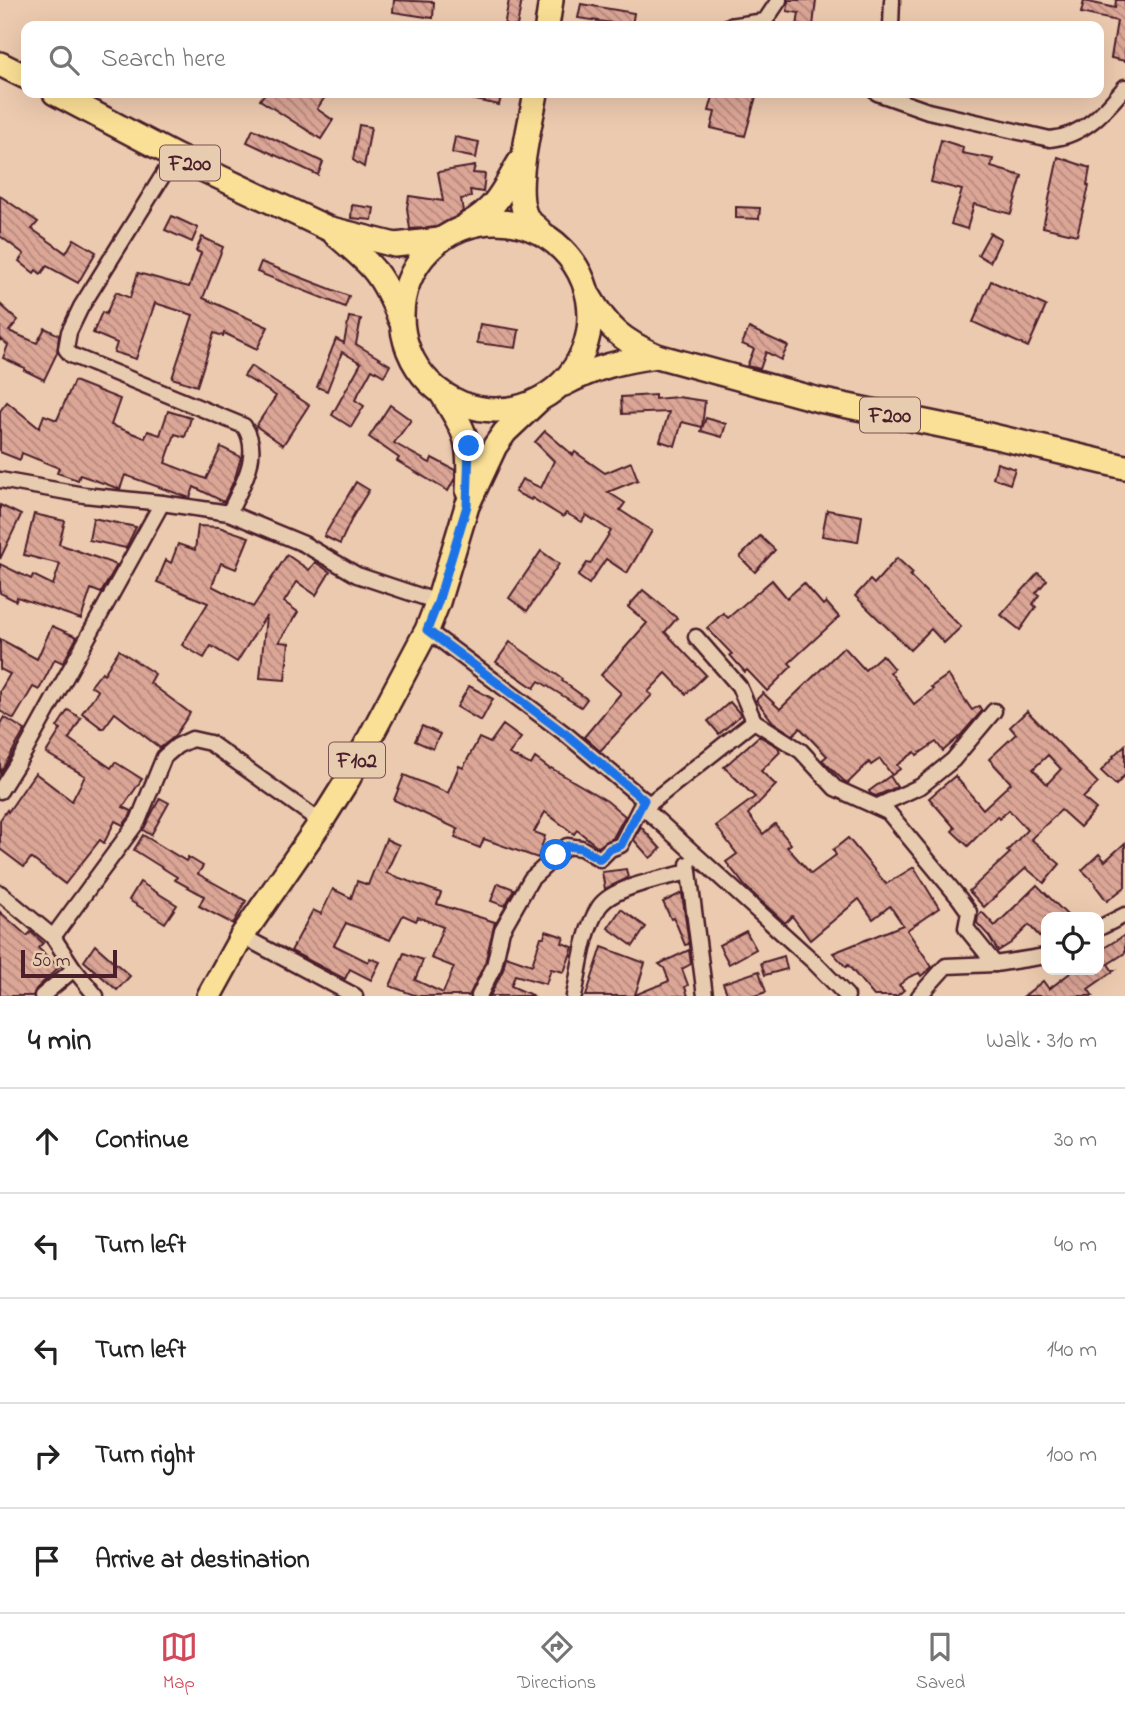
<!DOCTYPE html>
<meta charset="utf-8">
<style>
:root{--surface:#fff;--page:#f2f2f2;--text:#222;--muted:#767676;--line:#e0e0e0;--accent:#d1495b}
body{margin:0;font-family:"Indie Flower",sans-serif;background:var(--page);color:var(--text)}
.controls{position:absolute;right:21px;bottom:21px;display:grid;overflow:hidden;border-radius:14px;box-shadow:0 7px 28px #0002}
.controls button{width:63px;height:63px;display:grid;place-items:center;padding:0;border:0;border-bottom:2px solid var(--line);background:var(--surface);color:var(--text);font:35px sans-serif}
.scale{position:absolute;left:21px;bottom:18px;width:96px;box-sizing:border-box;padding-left:7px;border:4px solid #4a1f2b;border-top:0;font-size:19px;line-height:24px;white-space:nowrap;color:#4a1f2b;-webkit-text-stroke:5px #e8ccaf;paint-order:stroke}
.stop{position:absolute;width:21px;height:21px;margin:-16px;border:5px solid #1a73e8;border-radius:50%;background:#fff}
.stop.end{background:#1a73e8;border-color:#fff;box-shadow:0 2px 7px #0008}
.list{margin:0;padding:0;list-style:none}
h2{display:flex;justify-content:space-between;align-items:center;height:91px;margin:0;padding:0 28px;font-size:30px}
h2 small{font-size:23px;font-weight:400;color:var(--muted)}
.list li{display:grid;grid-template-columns:46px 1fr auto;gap:21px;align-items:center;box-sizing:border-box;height:105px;padding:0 28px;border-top:2px solid var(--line)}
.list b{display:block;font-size:26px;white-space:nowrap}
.list em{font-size:23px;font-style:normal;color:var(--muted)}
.icon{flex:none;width:38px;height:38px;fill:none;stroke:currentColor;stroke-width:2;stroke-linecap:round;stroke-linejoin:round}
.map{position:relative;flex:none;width:1125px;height:996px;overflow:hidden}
.search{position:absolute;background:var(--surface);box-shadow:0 7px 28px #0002;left:21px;right:21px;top:21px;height:77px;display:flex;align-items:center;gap:18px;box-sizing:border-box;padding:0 24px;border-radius:14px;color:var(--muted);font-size:26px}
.sheet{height:616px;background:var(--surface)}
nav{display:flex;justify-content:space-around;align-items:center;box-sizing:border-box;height:98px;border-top:2px solid var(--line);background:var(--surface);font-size:19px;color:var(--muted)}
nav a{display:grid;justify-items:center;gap:4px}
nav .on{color:var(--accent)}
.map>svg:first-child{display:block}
.building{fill:url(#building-back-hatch);stroke:#4a1f2b;stroke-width:2;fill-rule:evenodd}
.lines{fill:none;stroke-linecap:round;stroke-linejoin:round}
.minor-casing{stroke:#4a1f2b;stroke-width:19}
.primary-casing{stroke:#4a1f2b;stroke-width:28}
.minor{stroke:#e8ccaf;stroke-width:14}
.primary{stroke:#fadf96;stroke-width:23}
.route{stroke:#1a73e8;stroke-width:9}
.labels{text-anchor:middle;stroke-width:6;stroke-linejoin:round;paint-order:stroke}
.shield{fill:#e8ccaf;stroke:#795353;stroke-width:2}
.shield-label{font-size:21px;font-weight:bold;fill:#4a1f2b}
</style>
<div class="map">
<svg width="1125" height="996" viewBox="0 0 1125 996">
<defs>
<pattern id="building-back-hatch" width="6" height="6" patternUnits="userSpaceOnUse" patternTransform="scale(1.75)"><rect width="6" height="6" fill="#dca697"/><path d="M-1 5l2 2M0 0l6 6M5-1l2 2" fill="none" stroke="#b4877b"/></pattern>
</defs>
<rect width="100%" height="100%" fill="#eccaaf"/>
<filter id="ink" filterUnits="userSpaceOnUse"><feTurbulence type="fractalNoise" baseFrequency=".0143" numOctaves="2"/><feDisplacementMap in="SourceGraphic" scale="14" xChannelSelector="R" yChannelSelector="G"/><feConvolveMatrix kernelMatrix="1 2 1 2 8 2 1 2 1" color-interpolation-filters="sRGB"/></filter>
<g filter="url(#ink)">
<!-- building -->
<g class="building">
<polygon points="394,0 434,2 433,18 393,12"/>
<polygon points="509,0 522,0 517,26 504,26"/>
<polygon points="789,0 816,0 813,26 797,26 799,13 787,11"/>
<polygon points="1116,0 1125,0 1125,61 1111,58 1117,21 1081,13 1084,1 1115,8"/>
<polygon points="581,4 634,13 632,26 578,18"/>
<polygon points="265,93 317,93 325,97 317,109 333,120 321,139 260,100"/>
<polygon points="463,93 502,93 499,105 462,97"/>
<polygon points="714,93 757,93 745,136 711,128 715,112 709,111"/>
<polygon points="359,125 371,127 364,167 353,160"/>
<polygon points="253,129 323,162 318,175 247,142"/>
<polygon points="455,137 479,142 476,158 452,153"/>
<polygon points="941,140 963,147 962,153 993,159 991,167 1022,176 1011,214 974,204 967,229 951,224 962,190 931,182"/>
<polygon points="1058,157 1090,168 1087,185 1089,186 1077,235 1043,227"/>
<polygon points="475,166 473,173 485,174 483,192 470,190 471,197 461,199 463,211 456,217 454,226 410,229 407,208 409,196 443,201 438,172"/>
<polygon points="0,196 38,222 32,229 66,253 74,239 96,252 78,283 47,266 41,274 36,270 34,273 19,261 24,254 0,236"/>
<polygon points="352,205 374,208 372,220 351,218"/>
<polygon points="736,207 760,208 759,219 736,218"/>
<polygon points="172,216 198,228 192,242 165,230"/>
<polygon points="990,233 1001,239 990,262 978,255"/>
<polygon points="202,237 223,247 203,298 268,327 257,349 224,333 223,336 214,333 197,386 172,378 193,315 155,303 136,359 114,352 117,343 93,333 102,312 106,314 116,292 130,298 138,273 189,287 201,253 196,251"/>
<polygon points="261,262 349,296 345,307 257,272"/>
<polygon points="991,281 1046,306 1028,347 973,322"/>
<polygon points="0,304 18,320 9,331 37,343 45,328 59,335 57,353 44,380 24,370 25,368 3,358 8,345 1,339 0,341"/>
<polygon points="349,317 361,319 356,344 390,365 384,376 372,369 355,400 364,406 351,427 332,415 361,363 342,352 327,391 317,387 336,339 344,343"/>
<polygon points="480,324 519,330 516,348 477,343"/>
<polygon points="749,328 788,346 781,360 766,352 760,369 747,366 754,349 742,344"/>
<polygon points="251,366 309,405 283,445 256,426 276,396 244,376"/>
<polygon points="74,381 120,399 111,425 145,438 148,431 160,435 168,411 191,418 185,437 175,434 165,463 206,479 221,447 241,457 235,478 224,502 194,487 190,498 187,497 125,475 120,489 80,475 78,480 57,473 59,468 22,453 20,460 0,452 0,411 7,402 39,428 44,415 57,420"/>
<polygon points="655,395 655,399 678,397 705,401 702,427 682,422 675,446 660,441 669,412 622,414 621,397"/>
<polygon points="390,405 411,420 394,443 430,463 432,458 455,470 455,478 448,491 397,461 399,458 369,437"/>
<polygon points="706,418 726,424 722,437 701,431"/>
<polygon points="545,431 573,455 575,452 605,473 631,462 638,480 608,492 625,503 620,510 652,531 627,573 606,559 589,584 578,576 587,563 590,564 611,531 586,515 582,522 566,513 563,517 532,498 531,500 515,492 522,479 541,488 554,461 535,442"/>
<polygon points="997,463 1015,469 1010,484 993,478"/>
<polygon points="356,482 369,490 353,516 340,544 324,536"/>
<polygon points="0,505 21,515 0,559"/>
<polygon points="827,510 862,516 858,542 822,536"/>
<polygon points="34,514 65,521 59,544 117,565 101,593 91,589 81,619 17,597 16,601 0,593 0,564 31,579 33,575 53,585 60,564 24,555"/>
<polygon points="93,518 136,527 126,548 89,540"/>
<polygon points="198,526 219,527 249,537 236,569 221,563 212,586 253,607 287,555 309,570 315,562 330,572 316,595 297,582 284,602 298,612 279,642 289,643 285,680 260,678 266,616 237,662 211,646 204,658 182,645 208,603 157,582 166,560 171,563 178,544 195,550"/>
<polygon points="760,536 775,550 755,572 740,557"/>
<polygon points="541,551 559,564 527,611 509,598"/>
<polygon points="897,558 913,573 910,576 961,627 944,643 931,629 910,650 855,596 870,580 874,584"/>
<polygon points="1038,573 1047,580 1036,593 1039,595 1033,604 1036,607 1020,630 1001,615"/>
<polygon points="772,580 787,598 804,583 823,605 826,602 839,617 789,663 792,666 767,691 747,670 745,672 730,655 732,654 707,628 723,613 728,618"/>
<polygon points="643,590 677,618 665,632 706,675 686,694 666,673 648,692 652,695 600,751 584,737 621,693 601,675 647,623 628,607"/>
<polygon points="52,626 77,637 63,663 55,659 39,690 33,687 14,719 0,711 0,691 10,674 0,669 0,639 37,659"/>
<polygon points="510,642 563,679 562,681 587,699 581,707 539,681 534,688 496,662"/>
<polygon points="844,647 865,670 882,655 894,669 890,672 914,704 933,689 931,687 948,675 972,710 979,706 982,711 960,736 943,751 936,742 917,755 915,752 897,765 900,769 892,775 880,759 871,765 869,762 848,783 844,781 822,760 827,756 800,728 793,735 773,722 756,700 763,693 780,709"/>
<polygon points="119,650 155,674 150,683 190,713 174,737 160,748 115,713 103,729 82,713 98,691 91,686 102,672 104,674"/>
<polygon points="469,686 493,699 481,721 457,707"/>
<polygon points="730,702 741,715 719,734 708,721"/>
<polygon points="68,710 81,718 69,739 111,768 115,762 142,779 123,807 132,811 130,816 123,825 115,821 104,843 100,840 65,884 31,858 24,867 0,849 0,820 7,810 8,812 35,773 72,801 85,776 46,753 61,729 57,727"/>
<path d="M1027,711L1098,783L1083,798L1096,809L1080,827L1061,810L1031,839L1060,864L1044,883L1026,868L984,907L969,891L1010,853L1007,851L1027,830L1009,810L999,819L997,816L968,846L952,831L955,828L929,798L955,776L983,809L1011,783L989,759L1016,734L1010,727ZM1048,755L1061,769L1047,784L1033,769Z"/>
<polygon points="4,717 25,730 0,773 0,724"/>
<polygon points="503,725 521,738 509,754 531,765 535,758 550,769 551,768 607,801 625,816 613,838 598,847 577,830 574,834 545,812 534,832 545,836 538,858 484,839 480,848 455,838 458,829 394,800 404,775 448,793 459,766 463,768 479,738 490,743"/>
<polygon points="422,726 440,734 433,749 415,741"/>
<polygon points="759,736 778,747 780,752 761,771 776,785 748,814 763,834 775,824 791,844 787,847 811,874 836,855 833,850 848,838 886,884 914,867 939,908 907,930 932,967 921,976 919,973 909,977 899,985 904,990 897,996 874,996 848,965 846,967 833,953 903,925 890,906 873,919 859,899 810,940 792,916 785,923 746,887 726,862 737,854 716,826 755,797 724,767"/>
<polygon points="1125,745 1125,775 1116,785 1101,771 1114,757 1113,756"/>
<polygon points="890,776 897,787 876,796 871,794 869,791"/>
<polygon points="160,798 169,803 151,835 143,830"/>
<polygon points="641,827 661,849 650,858 634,840"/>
<polygon points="143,835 186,861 188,857 203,866 198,874 246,901 233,924 199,906 204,896 175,880 177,877 134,850"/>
<polygon points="386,839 399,845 386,873 441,893 437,904 495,922 485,963 469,996 417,996 390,986 404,953 423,960 415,980 443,993 454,967 431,958 443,927 418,917 416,921 403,915 390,940 346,923 334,945 368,962 370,958 380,962 371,980 350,969 345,979 291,951 313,910 321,914 333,889 351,898 357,881 368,885"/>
<polygon points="1125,843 1125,887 1107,901 1095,885 1096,884 1082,870 1099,854 1105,861"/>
<polygon points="626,869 628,878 605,889 602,872"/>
<polygon points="140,882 177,905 165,923 129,900"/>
<polygon points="498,883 514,889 505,906 491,901"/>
<polygon points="1037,885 1069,917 1046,917 1046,931 1040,937 1029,925 1011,943 998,951 989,936 977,923 978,916 982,912 995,926"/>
<polygon points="682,893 689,944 685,945 674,918 671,919 663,902"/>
<polygon points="621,909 646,927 633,946 608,928"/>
<polygon points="0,912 27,936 31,932 43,943 38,948 59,967 36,989 33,996 0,996"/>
<polygon points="546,931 564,937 562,943 573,947 564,972 551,969 546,984 515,975 511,986 534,996 490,996 503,970 506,956 532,965 541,937 544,937"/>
<polygon points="746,931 756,949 729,964 719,945"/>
<polygon points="1125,935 1125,953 1108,964 1112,970 1115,970 1088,989 1093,996 1024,996 1043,981 1049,989 1074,970 1099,970 1099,951"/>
<polygon points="95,945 130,976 117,990 84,961"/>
<polygon points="602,947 645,963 635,995 669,981 664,968 659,964 689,950 691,964 682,969 688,985 685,987 688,996 586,996"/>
<polygon points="784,956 787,969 765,975 761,963"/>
<polygon points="759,971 766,992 754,996 728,996 723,983"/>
</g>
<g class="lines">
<!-- minor casing -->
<g class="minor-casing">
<g id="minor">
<polyline points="729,26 765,21 779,0"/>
<polyline points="891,26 892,0"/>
<path d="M877,93L928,111L1050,139C1084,136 1105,111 1125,87"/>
<path d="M175,156L81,307L69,332L66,349L71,355L244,426C263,454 241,487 229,513"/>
<polyline points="0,480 84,495 162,503 229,513 304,544 357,575 438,602"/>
<polyline points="427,630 568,736 644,800 644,808 814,962 847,996"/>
<polyline points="696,637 739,686 754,721 801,751 835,788 888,812 959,898 969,912 966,928 995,964"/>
<polyline points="0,791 25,751 162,503"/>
<polyline points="878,806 921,786 953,760 994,711"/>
<polyline points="644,808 754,721"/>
<polyline points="688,864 705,996"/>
<polyline points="0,893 53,937 74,969 96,996"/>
<polyline points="1099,928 1125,915"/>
<polyline points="242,936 355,996"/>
<polyline points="53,937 138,821 164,757 177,746 192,739 210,743 321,822"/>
<polyline points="42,996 74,969"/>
<polyline points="479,996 494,966 502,930 531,879 567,846 581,848 600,859 610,849 621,845 644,800"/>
<path d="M574,996C580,968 583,932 599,907C613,886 665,878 689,872"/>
<polyline points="919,996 946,966 995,964 1046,956"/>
</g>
</g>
<!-- primary casing -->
<g class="primary-casing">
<g id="primary">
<polyline points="547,26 551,0"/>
<polyline points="0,64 26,77"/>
<polyline points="55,93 175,156 327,228 395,245 440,240"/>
<path d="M536,93C531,123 510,196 529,221C533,225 538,228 541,232"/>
<circle cx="496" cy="316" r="94"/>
<path d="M468,224C497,208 503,190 519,163"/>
<path d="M335,234C372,265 382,273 400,319"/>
<path d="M589,296C608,329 623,341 657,356L819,400L984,434L1125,467"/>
<path d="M564,384C596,367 621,361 657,356"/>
<path d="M442,394C468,436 471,442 468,492"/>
<polyline points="209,996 242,936 321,822 348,779 427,630 438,602 467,506 495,446 505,432 540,399"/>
</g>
</g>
<!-- minor -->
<use href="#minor" class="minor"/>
<!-- primary -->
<use href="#primary" class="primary"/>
</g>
</g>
<g class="lines" filter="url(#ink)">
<!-- route -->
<polyline class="route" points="469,446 467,506 438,602 427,630 568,736 644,800 621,845 610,849 600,859 581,848 567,846 556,855"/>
</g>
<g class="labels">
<!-- shield labels -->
<g class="shield">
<rect x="160" y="145.5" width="60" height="35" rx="5"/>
<rect x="860" y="397.5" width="60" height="35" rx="5"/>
<rect x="329" y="742.5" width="56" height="35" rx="5"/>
</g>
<g class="shield-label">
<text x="190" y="170">F200</text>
<text x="890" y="422">F200</text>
<text x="357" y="767">F102</text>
</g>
</g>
</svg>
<div class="controls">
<button><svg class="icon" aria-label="locate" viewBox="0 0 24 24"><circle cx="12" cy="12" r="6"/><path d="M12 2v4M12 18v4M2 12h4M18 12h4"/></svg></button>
</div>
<div class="scale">50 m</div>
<div class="stop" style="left:556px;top:855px"></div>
<div class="stop end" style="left:469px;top:446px"></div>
<div class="search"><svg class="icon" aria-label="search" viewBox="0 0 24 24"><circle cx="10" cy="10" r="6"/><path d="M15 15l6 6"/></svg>Search here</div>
</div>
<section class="sheet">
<h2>4 min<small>Walk · 310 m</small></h2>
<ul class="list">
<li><svg class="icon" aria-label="ahead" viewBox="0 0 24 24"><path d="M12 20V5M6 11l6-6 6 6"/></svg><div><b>Continue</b></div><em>30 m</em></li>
<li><svg class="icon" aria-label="left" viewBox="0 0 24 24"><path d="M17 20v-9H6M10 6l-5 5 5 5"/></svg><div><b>Turn left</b></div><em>40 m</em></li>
<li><svg class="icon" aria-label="left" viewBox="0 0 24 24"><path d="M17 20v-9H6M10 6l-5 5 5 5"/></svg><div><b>Turn left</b></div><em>140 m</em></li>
<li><svg class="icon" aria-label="right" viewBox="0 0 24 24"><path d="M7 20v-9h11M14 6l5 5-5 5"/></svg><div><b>Turn right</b></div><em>100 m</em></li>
<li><svg class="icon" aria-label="arrive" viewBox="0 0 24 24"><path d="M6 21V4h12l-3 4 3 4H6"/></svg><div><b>Arrive at destination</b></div></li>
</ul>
</section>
<nav>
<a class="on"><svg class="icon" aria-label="map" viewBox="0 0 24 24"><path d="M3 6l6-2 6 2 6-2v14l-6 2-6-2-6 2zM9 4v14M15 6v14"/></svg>Map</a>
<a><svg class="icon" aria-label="directions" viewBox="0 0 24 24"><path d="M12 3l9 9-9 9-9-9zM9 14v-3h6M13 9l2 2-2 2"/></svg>Directions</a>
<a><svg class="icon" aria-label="saved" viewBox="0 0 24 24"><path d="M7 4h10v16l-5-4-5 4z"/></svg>Saved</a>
</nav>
